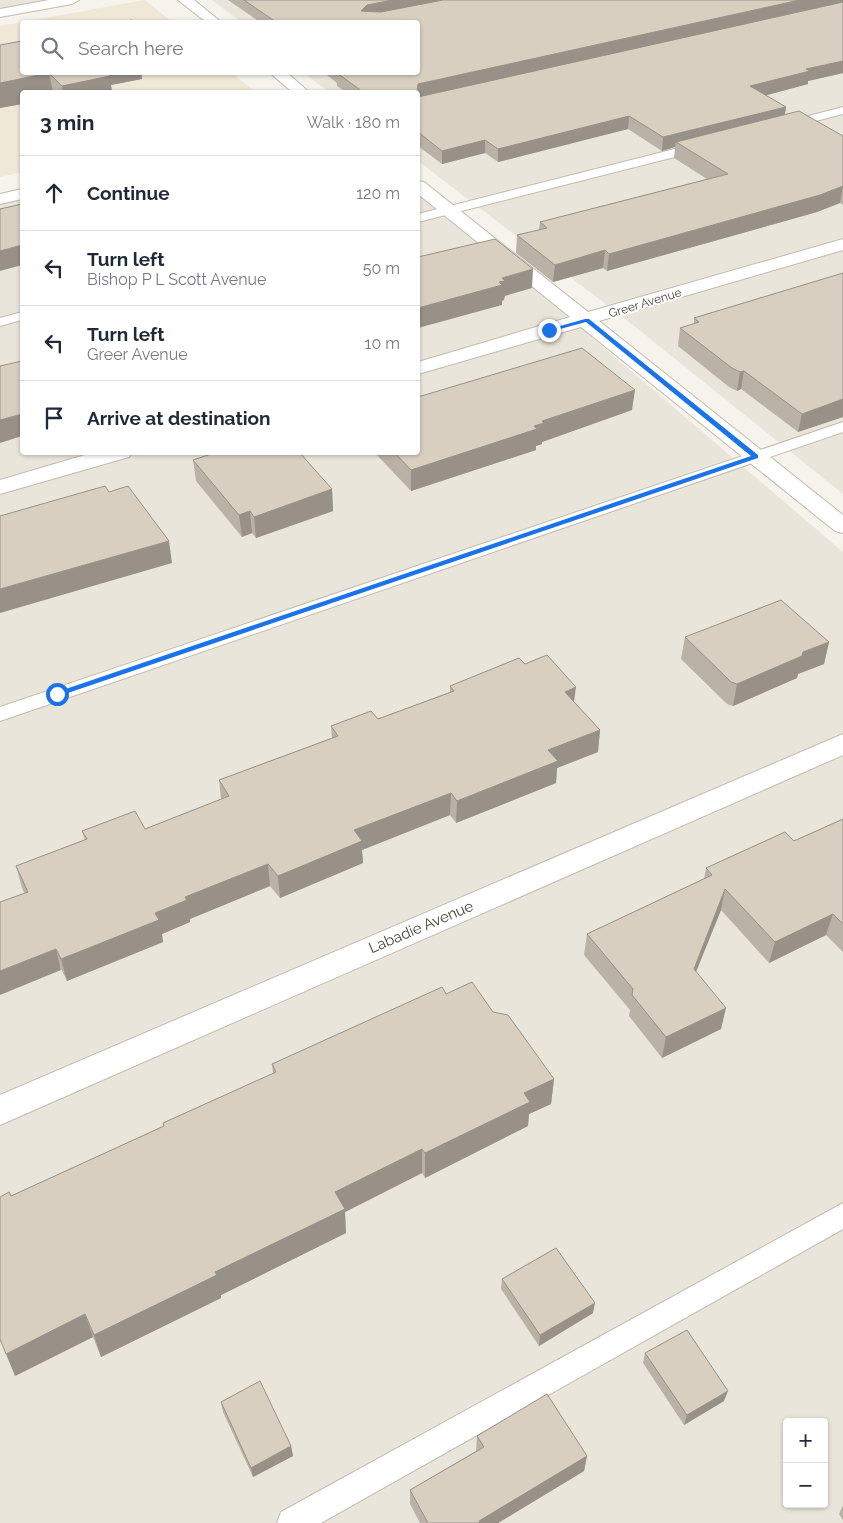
<!DOCTYPE html>
<meta charset="utf-8">
<style>
:root{--surface:#fff;--page:#f2f2f3;--text:#1f2937;--muted:#747a83;--line:#e0e1e3}
body{margin:0;font-family:Raleway,sans-serif;background:var(--page);color:var(--text)}
.controls{position:absolute;right:15px;bottom:15px;display:grid;overflow:hidden;border-radius:5px;box-shadow:0 1px 4px #0004}
.controls button{width:45px;height:45px;display:grid;place-items:center;padding:0;border:0;border-bottom:1px solid var(--line);background:var(--surface);color:var(--text);font:25px sans-serif}
.stop{position:absolute;width:15px;height:15px;margin:-11px;border:4px solid #1a73e8;border-radius:50%;background:#fff}
.stop.end{background:#1a73e8;border-color:#fff;box-shadow:0 1px 5px #0008}
.list{margin:0;padding:0;list-style:none}
h2{display:flex;justify-content:space-between;align-items:center;height:65px;margin:0;padding:0 20px;font-size:21px}
h2 small{font-size:16px;font-weight:400;color:var(--muted)}
.list li{display:grid;grid-template-columns:32px 1fr auto;gap:15px;align-items:center;box-sizing:border-box;height:75px;padding:0 20px;border-top:1px solid var(--line)}
.list b{display:block;font-size:19px;white-space:nowrap}
.list p{margin:0;font-size:16px;white-space:nowrap;color:var(--muted)}
.list em{font-size:16px;font-style:normal;color:var(--muted)}
.icon{flex:none;width:28px;height:28px;fill:none;stroke:currentColor;stroke-width:2;stroke-linecap:round;stroke-linejoin:round}
.map{position:relative;flex:none;width:843px;height:1523px;overflow:hidden}
.search{position:absolute;background:var(--surface);box-shadow:0 1px 4px #0004;left:20px;top:20px;width:400px;height:55px;display:flex;align-items:center;gap:12px;box-sizing:border-box;padding:0 18px;border-radius:5px;color:var(--muted);font-size:19px}
.panel{position:absolute;background:var(--surface);box-shadow:0 1px 4px #0004;left:20px;top:90px;width:400px;height:365px;border-radius:5px}
.map>svg:first-child{display:block}
.residential{fill:#eae5da;fill-rule:evenodd}
.education{fill:#efe8d6}
.lines{fill:none;stroke-linecap:round;stroke-linejoin:round}
.lane-casing{stroke:#c2bbae;stroke-width:2}
.street-casing{stroke:#c2bbae;stroke-width:2}
.lane{fill:#fff;fill-rule:evenodd}
.street{fill:#fff;fill-rule:evenodd}
.wall{fill:#bab2a6}
.shaded-wall{fill:#979187}
.building{fill:#d8cfc1;stroke:#979187}
.route{fill:#1a73e8}
.labels{text-anchor:middle;stroke-width:4;stroke-linejoin:round;paint-order:stroke}
.far-street-label{font-size:12px;fill:#4b4439;stroke:#fff}
.street-label{font-size:15px;fill:#4b4439;stroke:#fff}
</style>
<div class="map">
<svg width="843" height="1523" viewBox="0 0 843 1523">
<rect width="100%" height="100%" fill="#f6f3ec"/>
<!-- residential -->
<g class="residential">
<polygon points="0,0 57,0 0,11"/>
<polygon points="212,0 843,0 843,494 633,325 418,161 418,92 329,92 304,73 418,72 418,22 241,22"/>
<path d="M418,189L843,552V1523H0V199L22,194V452H418ZM787,1422H824V1504H787Z"/>
</g>
<!-- education -->
<polygon class="education" points="145,0 172,22 22,22 22,72 232,73 256,92 22,92 22,172 0,177 0,26"/>
<g class="lines">
<!-- lane casing -->
<g class="lane-casing">
<g id="lane">
<polygon points="843,107 843,114 785,129 779,125 781,123"/>
<polygon points="702,142 706,143 708,146 706,149 418,222 418,214"/>
<polygon points="22,312 22,320 0,326 0,318"/>
<polygon points="843,422 843,432 0,721 0,707"/>
<polygon points="843,1203 843,1229 321,1523 277,1523 281,1512"/>
</g>
</g>
<!-- street casing -->
<g class="street-casing">
<g id="street">
<polygon points="49,0 79,0 72,4 0,17 0,9"/>
<polygon points="178,0 194,0 221,22 206,22"/>
<polygon points="269,72 286,72 309,92 292,92"/>
<polygon points="418,181 424,182 588,312 843,239 843,250 599,321 843,515 843,533 835,531 581,327 418,374 418,362 570,317 418,194"/>
<polygon points="22,189 22,199 0,204 0,194"/>
<polygon points="95,452 132,452 129,457 0,494 0,480"/>
<polygon points="843,734 843,755 0,1125 0,1095"/>
</g>
</g>
<!-- lane -->
<use href="#lane" class="lane"/>
<!-- street -->
<use href="#street" class="street"/>
</g>
<!-- wall -->
<g class="wall">
<polygon points="228,0 843,0 843,73 808,81 808,84 766,95 786,107 785,114 843,136 843,205 840,203 817,212 607,271 603,268 553,282 516,253 517,235 539,230 540,222 707,179 674,158 675,147 662,151 628,129 498,162 485,153 442,164 418,146 418,92 346,92 337,86 337,83 323,72 418,72 418,22 260,22"/>
<polygon points="0,45 22,72 141,72 142,79 111,85 112,92 22,92 22,104 0,108"/>
<polygon points="843,273 843,417 798,432 741,389 737,391 729,387 678,346 680,328 694,324 694,318"/>
<polygon points="632,410 542,442 542,444 536,446 536,450 411,491 374,452 418,452"/>
<polygon points="193,460 332,489 333,511 256,538 252,533 242,537 196,481"/>
<polygon points="685,637 829,642 824,664 798,674 797,678 733,706 727,704 681,659"/>
<polygon points="525,664 574,702 600,730 598,752 557,768 556,783 456,823 450,815 362,850 363,863 280,898 270,886 190,919 190,922 162,934 163,942 67,981 22,888 16,866 85,840 82,831 145,829 221,799 219,780 332,738 331,726 378,719 450,692 450,686"/>
<polygon points="843,819 843,952 826,935 769,963 721,910 696,972 721,1029 662,1058 629,1016 630,1010 584,955 587,934 704,879 706,868 794,841"/>
<polygon points="446,994 493,1012 554,1079 551,1104 529,1114 528,1126 425,1178 422,1173 345,1212 346,1233 221,1295 221,1298 101,1357 93,1337 15,1376 11,1196 164,1126 163,1123 273,1074 272,1064"/>
<polygon points="502,1279 593,1313 539,1346 501,1289"/>
<polygon points="645,1353 724,1401 684,1425 643,1363"/>
<polygon points="221,1402 291,1446 293,1456 253,1477 223,1412"/>
<polygon points="477,1436 587,1456 584,1471 498,1523 420,1523 410,1504 410,1490 476,1451"/>
<polygon points="843,1505 843,1520 839,1514"/>
</g>
<!-- shaded-wall -->
<g class="shaded-wall">
<polygon points="393,0 455,0 362,22 361,11 367,5"/>
<polygon points="800,0 843,0 843,2 418,99 418,84"/>
<polygon points="843,61 843,73 808,81 808,84 749,100 750,86 806,69"/>
<polygon points="98,72 141,72 142,79 111,85 112,92 63,92 62,86"/>
<polygon points="49,73 53,92 22,92 22,104 0,108 0,83"/>
<polygon points="786,107 784,120 676,142 675,147 662,151 663,137"/>
<polygon points="629,116 628,129 498,162 498,149"/>
<polygon points="485,140 485,153 442,164 442,151"/>
<polygon points="843,186 840,203 817,212 607,271 609,254"/>
<polygon points="22,245 22,265 0,271 0,251"/>
<polygon points="605,250 603,268 553,282 555,265"/>
<polygon points="533,269 532,288 505,296 504,300 502,301 502,305 418,328 418,308 499,282 502,278"/>
<polygon points="744,371 741,389 737,391 740,372"/>
<polygon points="635,390 632,410 542,442 542,444 536,446 536,450 411,491 411,470 534,426 542,421"/>
<polygon points="843,399 843,417 798,432 802,414"/>
<polygon points="22,414 22,436 0,443 0,420"/>
<polygon points="332,489 333,511 256,538 254,517"/>
<polygon points="250,511 252,533 242,537 239,515"/>
<polygon points="169,541 172,563 0,613 0,589"/>
<polygon points="829,642 824,664 798,674 797,678 733,706 737,684 803,652"/>
<polygon points="576,687 573,709 565,692"/>
<polygon points="600,730 598,752 557,768 556,783 456,823 457,801 548,750"/>
<polygon points="451,793 450,815 362,850 363,863 280,898 278,876 354,830"/>
<polygon points="268,864 270,886 190,919 190,922 162,934 163,942 67,981 61,959 185,897"/>
<polygon points="725,889 721,910 689,989 694,969"/>
<polygon points="833,914 826,935 769,963 775,942"/>
<polygon points="56,949 61,970 0,995 0,971"/>
<polygon points="726,1008 721,1029 662,1058 666,1037"/>
<polygon points="554,1079 551,1104 529,1114 528,1126 425,1178 425,1153 524,1093"/>
<polygon points="422,1149 422,1173 345,1212 346,1233 221,1295 221,1298 101,1357 94,1335 215,1272 335,1192"/>
<polygon points="595,1303 593,1313 539,1346 540,1335"/>
<polygon points="85,1314 93,1337 15,1376 6,1354"/>
<polygon points="728,1391 724,1401 684,1425 687,1415"/>
<polygon points="291,1446 293,1456 253,1477 251,1468"/>
<polygon points="587,1456 584,1471 498,1523 478,1523 479,1521"/>
</g>
<!-- building -->
<g class="building">
<polygon points="244,0 393,0 367,5 361,11 381,12 443,0 800,0 418,84 417,92 363,92 337,73 339,72 418,72 418,22 276,22"/>
<polygon points="843,2 843,61 806,69 810,71 750,86 786,107 663,137 629,116 498,149 485,140 442,151 418,132 418,97"/>
<polygon points="132,20 132,22 121,22"/>
<polygon points="22,41 22,72 107,72 110,76 62,86 49,73 0,83 0,45"/>
<polygon points="799,111 843,136 843,186 820,195 609,254 605,250 555,265 517,235 547,228 540,222 728,174 676,142"/>
<polygon points="22,204 22,245 0,251 0,209"/>
<polygon points="495,239 533,269 502,278 505,281 499,282 502,285 418,308 418,257"/>
<polygon points="843,273 843,399 802,414 744,371 740,372 732,368 680,328 699,322 694,318"/>
<polygon points="582,348 635,390 542,421 544,423 534,426 537,429 411,470 394,452 418,452 418,397"/>
<polygon points="22,361 22,414 0,420 0,366"/>
<polygon points="217,452 299,452 332,489 254,517 250,511 239,515 193,460"/>
<polygon points="105,486 109,492 128,486 169,541 0,589 0,516"/>
<polygon points="781,600 829,642 803,652 802,656 737,684 731,682 685,637"/>
<polygon points="547,655 576,687 565,692 600,730 548,750 558,761 457,801 451,793 354,830 362,841 278,876 268,864 185,897 187,900 155,913 159,920 61,959 56,949 0,971 0,902 28,892 16,866 87,839 82,831 135,811 145,829 229,796 219,780 338,736 331,726 371,711 378,719 454,691 450,686 519,658 525,664"/>
<polygon points="843,819 843,924 833,914 775,942 725,889 694,969 726,1008 666,1037 632,995 633,989 587,934 712,875 706,868 785,832 794,841"/>
<polygon points="472,982 493,1012 508,1015 554,1079 524,1093 530,1102 425,1153 422,1149 335,1192 345,1209 215,1272 217,1275 94,1335 85,1314 6,1354 0,1339 0,1197 9,1192 11,1196 164,1126 163,1123 276,1072 272,1064 442,987 446,994"/>
<polygon points="556,1248 595,1303 540,1335 502,1279"/>
<polygon points="687,1330 728,1391 687,1415 645,1353"/>
<polygon points="260,1381 291,1446 251,1468 221,1402"/>
<polygon points="547,1394 587,1456 479,1521 480,1523 428,1523 410,1490 484,1447 477,1436"/>
</g>
<!-- route -->
<polygon class="route" points="585,319 589,319 758,455 758,458 59,696 54,696 54,693 751,456 586,322 549,332 546,330"/>
<g class="labels">
<!-- far-street labels -->
<g class="far-street-label">
<text transform="translate(645 303) rotate(-17)" y="4">Greer Avenue</text>
</g>
<!-- street labels -->
<g class="street-label">
<text transform="translate(421 927) rotate(-23)" y="5">Labadie Avenue</text>
</g>
</g>
</svg>
<div class="controls">
<button>+</button>
<button>−</button>
</div>
<div class="stop" style="left:57px;top:694px"></div>
<div class="stop end" style="left:549px;top:330px"></div>
<div class="search"><svg class="icon" aria-label="search" viewBox="0 0 24 24"><circle cx="10" cy="10" r="6"/><path d="M15 15l6 6"/></svg>Search here</div>
<section class="panel">
<h2>3 min<small>Walk · 180 m</small></h2>
<ul class="list">
<li><svg class="icon" aria-label="ahead" viewBox="0 0 24 24"><path d="M12 20V5M6 11l6-6 6 6"/></svg><div><b>Continue</b></div><em>120 m</em></li>
<li><svg class="icon" aria-label="left" viewBox="0 0 24 24"><path d="M17 20v-9H6M10 6l-5 5 5 5"/></svg><div><b>Turn left</b><p>Bishop P L Scott Avenue</p></div><em>50 m</em></li>
<li><svg class="icon" aria-label="left" viewBox="0 0 24 24"><path d="M17 20v-9H6M10 6l-5 5 5 5"/></svg><div><b>Turn left</b><p>Greer Avenue</p></div><em>10 m</em></li>
<li><svg class="icon" aria-label="arrive" viewBox="0 0 24 24"><path d="M6 21V4h12l-3 4 3 4H6"/></svg><div><b>Arrive at destination</b></div></li>
</ul>
</section>
</div>
